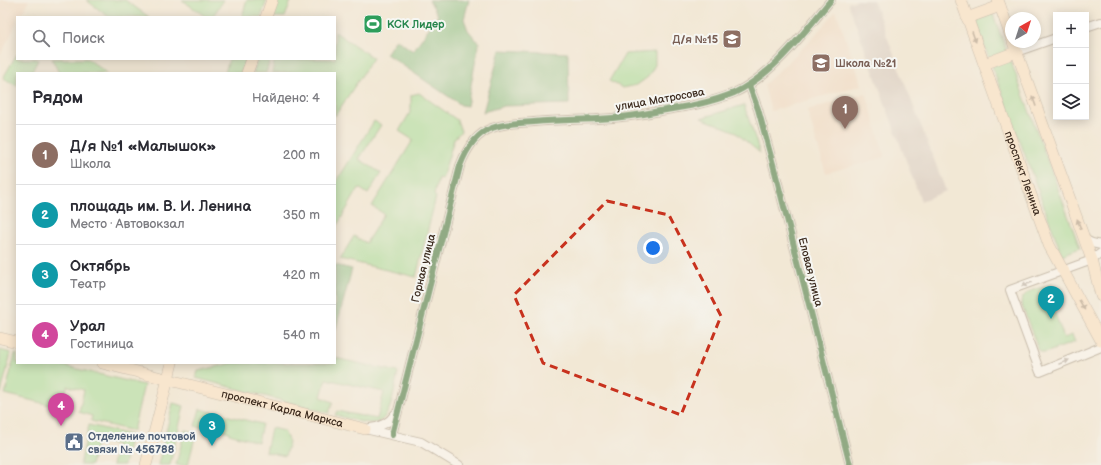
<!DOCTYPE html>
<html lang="ru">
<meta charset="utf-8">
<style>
:root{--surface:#fff;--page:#f7f7f7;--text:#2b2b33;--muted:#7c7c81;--line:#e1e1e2;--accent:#1a73e8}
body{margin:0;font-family:"Balsamiq Sans",sans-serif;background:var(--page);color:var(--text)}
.controls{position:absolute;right:12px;top:12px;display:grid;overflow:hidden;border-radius:0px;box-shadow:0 2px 10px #0003}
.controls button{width:36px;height:36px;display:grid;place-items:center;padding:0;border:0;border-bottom:1px solid var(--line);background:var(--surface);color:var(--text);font:20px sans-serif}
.compass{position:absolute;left:1005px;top:12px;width:36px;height:36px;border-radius:50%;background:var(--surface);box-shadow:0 2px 10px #0003;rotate:39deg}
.you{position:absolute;left:653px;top:248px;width:14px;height:14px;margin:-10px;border:3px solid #fff;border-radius:50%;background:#1a73e8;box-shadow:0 0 0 6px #1a73e833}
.badge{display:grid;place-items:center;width:26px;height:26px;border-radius:50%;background:var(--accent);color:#fff;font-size:13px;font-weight:700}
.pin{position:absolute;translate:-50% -33px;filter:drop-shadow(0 1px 2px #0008)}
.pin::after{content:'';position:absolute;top:21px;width:14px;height:12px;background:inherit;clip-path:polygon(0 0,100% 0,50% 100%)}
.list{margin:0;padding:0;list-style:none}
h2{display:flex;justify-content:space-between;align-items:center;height:52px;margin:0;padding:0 16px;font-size:17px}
h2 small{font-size:13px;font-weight:400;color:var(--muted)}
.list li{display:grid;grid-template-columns:26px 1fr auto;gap:12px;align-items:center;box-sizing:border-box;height:60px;padding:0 16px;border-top:1px solid var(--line)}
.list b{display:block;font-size:15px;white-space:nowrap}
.list p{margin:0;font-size:13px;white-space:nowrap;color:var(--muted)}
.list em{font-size:13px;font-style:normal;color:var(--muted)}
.icon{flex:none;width:22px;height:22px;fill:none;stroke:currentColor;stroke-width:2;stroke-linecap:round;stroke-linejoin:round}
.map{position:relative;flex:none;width:1101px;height:465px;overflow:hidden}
.search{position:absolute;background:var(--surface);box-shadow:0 2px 10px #0003;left:16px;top:16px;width:320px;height:44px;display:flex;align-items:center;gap:10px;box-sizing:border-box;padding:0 14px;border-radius:0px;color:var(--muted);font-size:15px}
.panel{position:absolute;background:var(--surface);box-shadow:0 2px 10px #0003;left:16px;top:72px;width:320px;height:292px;border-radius:0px}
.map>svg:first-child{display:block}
.built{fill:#f1d5bd}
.industrial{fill:#cec1ba}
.green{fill:#9cdd94;stroke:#6c8459}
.forest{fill:#7dbc7e;stroke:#5c734e}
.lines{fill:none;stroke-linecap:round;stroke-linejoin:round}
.street-casing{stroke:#96897a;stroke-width:10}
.secondary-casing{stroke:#96897a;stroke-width:12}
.street{stroke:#fff;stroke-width:8}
.secondary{stroke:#ffe4c6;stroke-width:11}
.cycleway-casing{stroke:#f6f6f2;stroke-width:8}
.cycleway{stroke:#1b5e20;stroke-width:6}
.oneway{fill:#9d8772}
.oneway2{fill:#a79f9a}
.marked{fill:none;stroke:#c8321e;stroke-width:3;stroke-dasharray:8 5;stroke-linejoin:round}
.labels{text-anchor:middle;stroke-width:4;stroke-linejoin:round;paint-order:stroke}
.leisure-label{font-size:11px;font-weight:bold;fill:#27864d;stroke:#f6f6f2;text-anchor:start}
.education-label{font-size:11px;font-weight:bold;fill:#785e54;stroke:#f6f6f2;text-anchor:end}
.street-label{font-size:11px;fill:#3b2a1e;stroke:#f6f6f2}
.service-label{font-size:11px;font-weight:bold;fill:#4e5e75;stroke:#f6f6f2;text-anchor:start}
</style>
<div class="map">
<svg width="1101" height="465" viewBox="0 0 1101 465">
<rect width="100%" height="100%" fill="#f6f6f2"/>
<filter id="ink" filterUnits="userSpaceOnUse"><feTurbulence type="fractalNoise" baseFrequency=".025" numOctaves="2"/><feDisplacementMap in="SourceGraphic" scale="8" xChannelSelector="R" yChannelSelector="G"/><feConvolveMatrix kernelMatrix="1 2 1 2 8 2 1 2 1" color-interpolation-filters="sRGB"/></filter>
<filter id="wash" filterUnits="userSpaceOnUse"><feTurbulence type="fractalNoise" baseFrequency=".012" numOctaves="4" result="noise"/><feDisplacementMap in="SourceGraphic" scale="16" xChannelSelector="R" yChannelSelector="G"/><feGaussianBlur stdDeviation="0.9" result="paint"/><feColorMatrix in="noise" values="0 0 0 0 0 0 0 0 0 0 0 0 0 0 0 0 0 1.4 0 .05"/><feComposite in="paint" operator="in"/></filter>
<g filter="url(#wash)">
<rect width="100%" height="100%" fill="#f2e8d5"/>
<!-- built -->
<g class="built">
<polygon points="0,0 29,0 20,17 17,17 17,23 0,56"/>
<polygon points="836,11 862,85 771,111 764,85 810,41"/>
<polygon points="866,93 885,157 826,173 807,110"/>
</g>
<!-- industrial -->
<polygon class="industrial" points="857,0 873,0 946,191 921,201 848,3"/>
<!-- green -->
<g class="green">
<polygon points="86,0 125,0 149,17 109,17"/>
<polygon points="182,0 224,0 212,17 206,17"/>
<polygon points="247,0 267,0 261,17 242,17"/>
<polygon points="278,0 291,1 285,17 272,17"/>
<polygon points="992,12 1007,51 989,58 974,20"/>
<polygon points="335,32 373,58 335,116 335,73 272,73 275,59 335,59"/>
<polygon points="655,52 655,65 648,77 637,85 623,88 609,81 625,54"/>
<polygon points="17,54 17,59 36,59 38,60 31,73 17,73 17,86 3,78"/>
<polygon points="52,59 88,59 107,73 59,73"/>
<polygon points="229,59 246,59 241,73 225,73"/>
<polygon points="258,59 270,59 266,73 253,73"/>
<polygon points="1010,59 1080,248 1062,255 992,66"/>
<polygon points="419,93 457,120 461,131 454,139 442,179 438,178 434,195 436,197 416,277 340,259 354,236 366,243 384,214 372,206 413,140 399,131 411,111 411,95"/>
<polygon points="744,105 760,153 734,131 701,118"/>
<polygon points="374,121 381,125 359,159 381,173 368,194 359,188 335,229 335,184"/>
<path d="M1052,284L1056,294L1049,297L1064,338L1072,335L1075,342L1045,353L1041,352L1038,349L1021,303C1022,290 1042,288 1052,284Z"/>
<polygon points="0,350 11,353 1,393 0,393"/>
<polygon points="15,354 17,354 17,363 53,363 144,385 133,431 91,421 92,416 79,412 84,390 67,386 62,408 5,394"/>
<path d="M335,358L398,372C394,388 392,424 372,423C360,423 347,418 335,415L337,411L377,419L384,392L326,379L321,397L333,402L329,413L196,378L198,371L233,363H335Z"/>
<polygon points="173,403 184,406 170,465 158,465"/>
<polygon points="200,409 262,424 258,442 229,434 230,432 210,427 209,429 195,426"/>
<polygon points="89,425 131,435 124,465 112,465 117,445 97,440 91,465 80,465"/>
<polygon points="271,428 284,431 289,442 285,456 266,452"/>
<polygon points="185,430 196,433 188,465 176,465"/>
</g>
<!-- forest -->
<g class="forest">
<polygon points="429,0 469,0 464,19 468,30 479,43 467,106 461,105 386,54 396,39 413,51 438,15"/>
<polygon points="500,50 568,53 569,104 504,106 483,112"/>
<polygon points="335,265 352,269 335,332"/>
</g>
</g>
<g filter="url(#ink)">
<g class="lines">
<!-- street casing -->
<g class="street-casing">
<g id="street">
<polyline points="1086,27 1101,22"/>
<polyline points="1016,52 1056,38"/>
<polyline points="749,85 758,109 773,164 850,465"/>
<polyline points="1084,239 1092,243 1101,245"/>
<polyline points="1101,253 1092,260 1010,290 1040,372 1101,347"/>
<path d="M370,428C381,427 389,423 395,414"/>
<polyline points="365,429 421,442 459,465"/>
<path d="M392,435L460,166C466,150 475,134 492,128C505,123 521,123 534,122C555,120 576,120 598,119C619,118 640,115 660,111C685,107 710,103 734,93C773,75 804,32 831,0"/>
</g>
</g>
<!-- secondary casing -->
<g class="secondary-casing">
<g id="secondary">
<path id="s1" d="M961,0L1049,245L1101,340"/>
<polyline points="998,0 1011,37"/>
<polyline points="266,17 272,0"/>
<polyline points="967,18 1000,6"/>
<polyline points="1013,42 1092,260 1101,296"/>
<polyline points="984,64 1016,52"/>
<polyline points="247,73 252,59"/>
<polyline points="0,338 17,342"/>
<path id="s2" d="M102,363L365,429"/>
<polyline points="146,465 172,363"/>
</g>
</g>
<!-- street -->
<use href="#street" class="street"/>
<!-- secondary -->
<use href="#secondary" class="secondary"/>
<!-- cycleway casing -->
<g class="cycleway-casing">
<g id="cycleway">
<polyline points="749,85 758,109 773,164 850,465"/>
<path d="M392,435L460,166C466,150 475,134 492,128C505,123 521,123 534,122C555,120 576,120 598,119C619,118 640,115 660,111C685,107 710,103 734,93C773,75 804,32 831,0"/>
</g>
</g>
<!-- cycleway -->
<use href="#cycleway" class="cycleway"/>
</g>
<!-- one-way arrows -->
<defs><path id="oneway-solid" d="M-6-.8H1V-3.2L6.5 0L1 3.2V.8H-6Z"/></defs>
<g class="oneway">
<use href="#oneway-solid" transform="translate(974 37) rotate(70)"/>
<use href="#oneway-solid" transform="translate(1034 101) rotate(-110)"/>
<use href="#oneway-solid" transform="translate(1079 224) rotate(-110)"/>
<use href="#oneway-solid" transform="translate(1082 305) rotate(61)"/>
</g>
<g class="oneway2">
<use href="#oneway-solid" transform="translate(1027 284) rotate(160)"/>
<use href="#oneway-solid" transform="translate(1064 362) rotate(-22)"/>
</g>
</g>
<!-- marked area -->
<path d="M0 0H1101V465H0ZM607,201L669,215L721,316L681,415L543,363L514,295Z" fill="#f2e8d5" fill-opacity=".55" fill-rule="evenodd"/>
<path class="marked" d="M607,201L669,215L721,316L681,415L543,363L514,295Z"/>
<!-- icons -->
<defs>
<g id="stadium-square" transform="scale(1)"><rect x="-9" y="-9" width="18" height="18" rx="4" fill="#2e9e5b" stroke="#f6f6f2"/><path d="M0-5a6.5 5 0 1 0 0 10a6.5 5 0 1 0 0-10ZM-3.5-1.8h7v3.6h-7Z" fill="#fff"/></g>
<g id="school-square" transform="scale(1)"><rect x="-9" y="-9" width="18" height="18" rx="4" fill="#8d6e63" stroke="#f6f6f2"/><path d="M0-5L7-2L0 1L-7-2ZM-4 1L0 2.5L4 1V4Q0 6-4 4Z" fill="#fff"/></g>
<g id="civic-square" transform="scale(1)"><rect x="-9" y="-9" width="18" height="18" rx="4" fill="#5c6f8a" stroke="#f6f6f2"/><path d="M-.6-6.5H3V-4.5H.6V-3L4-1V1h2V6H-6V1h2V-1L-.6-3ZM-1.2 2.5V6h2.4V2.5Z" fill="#fff"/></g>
</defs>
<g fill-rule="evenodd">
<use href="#stadium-square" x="373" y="24"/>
<use href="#school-square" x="732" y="39"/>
<use href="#school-square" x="821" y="63"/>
<use href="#civic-square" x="74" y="442"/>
</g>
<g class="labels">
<!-- leisure labels -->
<g class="leisure-label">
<text x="387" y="28">КСК Лидер</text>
</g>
<!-- education labels -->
<g class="education-label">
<text x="718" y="43">Д/я №15</text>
<text x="835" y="67" text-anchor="start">Школа №21</text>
</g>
<!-- street labels -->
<g class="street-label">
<text transform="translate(660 99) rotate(-10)" y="4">улица Матросова</text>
<text dy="4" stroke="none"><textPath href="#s1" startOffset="184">проспект Ленина</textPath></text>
<text transform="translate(423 268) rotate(-76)" y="4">Горная улица</text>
<text transform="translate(811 272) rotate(76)" y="4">Еловая улица</text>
<text dy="4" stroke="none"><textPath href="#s2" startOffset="186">проспект Карла Маркса</textPath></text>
</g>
<!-- service labels -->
<g class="service-label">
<text x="88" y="440">Отделение почтовой<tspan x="88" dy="13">связи № 456788</tspan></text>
</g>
</g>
</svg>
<div class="controls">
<button>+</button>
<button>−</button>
<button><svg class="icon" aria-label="layers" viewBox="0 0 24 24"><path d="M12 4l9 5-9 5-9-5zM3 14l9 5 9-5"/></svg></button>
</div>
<svg class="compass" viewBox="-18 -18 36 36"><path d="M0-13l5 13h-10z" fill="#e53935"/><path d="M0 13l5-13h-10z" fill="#7c7c81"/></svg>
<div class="you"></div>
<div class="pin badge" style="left:845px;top:129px;background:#8d6e63">1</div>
<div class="pin badge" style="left:1051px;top:319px;background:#0f9aa8">2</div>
<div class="pin badge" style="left:212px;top:446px;background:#0f9aa8">3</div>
<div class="pin badge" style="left:61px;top:426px;background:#d1479c">4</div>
<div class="search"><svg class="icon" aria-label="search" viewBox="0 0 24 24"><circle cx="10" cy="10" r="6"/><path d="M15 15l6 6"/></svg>Поиск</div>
<section class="panel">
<h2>Рядом<small>Найдено: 4</small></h2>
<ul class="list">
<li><span class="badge" style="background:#8d6e63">1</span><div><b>Д/я №1 «Малышок»</b><p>Школа</p></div><em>200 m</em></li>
<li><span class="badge" style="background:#0f9aa8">2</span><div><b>площадь им. В. И. Ленина</b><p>Место · Автовокзал</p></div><em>350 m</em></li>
<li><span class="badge" style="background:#0f9aa8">3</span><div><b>Октябрь</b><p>Театр</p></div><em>420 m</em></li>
<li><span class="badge" style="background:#d1479c">4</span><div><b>Урал</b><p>Гостиница</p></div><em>540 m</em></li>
</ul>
</section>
</div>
